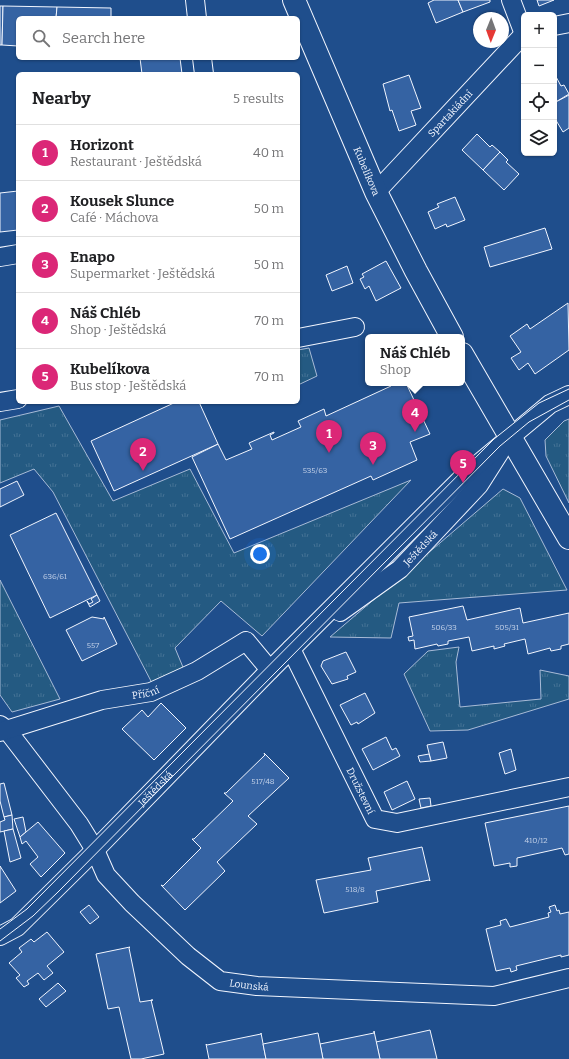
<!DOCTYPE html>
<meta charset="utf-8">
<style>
:root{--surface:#fff;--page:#f2f2f2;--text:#202124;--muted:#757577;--line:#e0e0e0;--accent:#db2777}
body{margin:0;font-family:Bitter,serif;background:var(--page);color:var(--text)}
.controls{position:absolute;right:12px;top:12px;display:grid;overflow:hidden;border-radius:6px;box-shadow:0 1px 3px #0004}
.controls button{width:36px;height:36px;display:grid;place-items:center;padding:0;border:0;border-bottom:1px solid var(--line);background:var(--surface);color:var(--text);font:20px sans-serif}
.compass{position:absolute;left:473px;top:12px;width:36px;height:36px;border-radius:50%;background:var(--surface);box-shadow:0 1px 3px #0004;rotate:181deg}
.you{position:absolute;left:260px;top:554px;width:14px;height:14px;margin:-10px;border:3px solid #fff;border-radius:50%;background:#1a73e8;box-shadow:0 0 0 6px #1a73e833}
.badge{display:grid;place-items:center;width:26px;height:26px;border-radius:50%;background:var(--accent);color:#fff;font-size:13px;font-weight:700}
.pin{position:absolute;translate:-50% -33px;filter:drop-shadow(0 1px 2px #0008)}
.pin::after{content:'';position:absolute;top:21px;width:14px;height:12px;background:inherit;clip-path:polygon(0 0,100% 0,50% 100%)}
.popup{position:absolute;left:365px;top:334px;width:100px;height:52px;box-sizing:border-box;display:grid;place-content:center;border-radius:6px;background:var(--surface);filter:drop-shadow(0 1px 3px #0005);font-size:13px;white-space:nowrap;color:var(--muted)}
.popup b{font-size:15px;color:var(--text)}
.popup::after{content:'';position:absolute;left:50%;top:100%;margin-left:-8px;border:8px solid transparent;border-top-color:var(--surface)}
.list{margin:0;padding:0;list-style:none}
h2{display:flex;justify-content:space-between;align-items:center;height:52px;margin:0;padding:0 16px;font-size:17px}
h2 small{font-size:13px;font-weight:400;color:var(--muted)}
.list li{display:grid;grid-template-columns:26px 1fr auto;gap:12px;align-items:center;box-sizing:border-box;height:56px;padding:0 16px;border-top:1px solid var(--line)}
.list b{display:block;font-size:15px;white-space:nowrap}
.list p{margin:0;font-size:13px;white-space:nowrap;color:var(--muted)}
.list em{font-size:13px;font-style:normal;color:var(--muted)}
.icon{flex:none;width:22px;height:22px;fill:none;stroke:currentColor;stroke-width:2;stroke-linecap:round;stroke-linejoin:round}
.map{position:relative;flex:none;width:569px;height:1059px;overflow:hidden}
.search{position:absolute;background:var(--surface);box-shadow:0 1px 3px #0004;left:16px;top:16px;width:284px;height:44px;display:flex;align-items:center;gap:10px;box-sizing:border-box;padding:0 14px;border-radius:6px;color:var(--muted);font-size:15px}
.panel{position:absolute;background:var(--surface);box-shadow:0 1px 3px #0004;left:16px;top:72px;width:284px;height:332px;border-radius:6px}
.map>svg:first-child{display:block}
.park{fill:url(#park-tufts);stroke:#a8bbd7}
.building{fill:#3563a3;stroke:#f2f6ff}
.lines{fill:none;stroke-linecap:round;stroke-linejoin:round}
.street-casing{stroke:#f2f6ff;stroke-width:20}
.secondary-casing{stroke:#f2f6ff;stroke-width:24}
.street{stroke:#1f4e8c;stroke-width:18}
.secondary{stroke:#1f4e8c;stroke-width:22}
.tram{stroke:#f2f6ff;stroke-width:1}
.labels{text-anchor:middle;stroke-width:3;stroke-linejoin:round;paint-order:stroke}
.number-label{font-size:8px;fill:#c3d1e8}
.street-label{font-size:10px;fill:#f2f6ff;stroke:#1f4e8c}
</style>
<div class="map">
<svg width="569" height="1059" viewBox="0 0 569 1059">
<defs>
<pattern id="park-tufts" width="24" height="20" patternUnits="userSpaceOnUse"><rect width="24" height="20" fill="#245a82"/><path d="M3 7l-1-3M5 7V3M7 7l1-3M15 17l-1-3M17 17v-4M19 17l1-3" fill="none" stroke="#447295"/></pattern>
</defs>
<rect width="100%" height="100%" fill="#1f4e8c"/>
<!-- park -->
<g class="park">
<polygon points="309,348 317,376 298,385 298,350"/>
<polygon points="59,406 113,501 190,469 234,553 411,480 262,636 221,601 175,648 185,672 153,685 53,492 34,469 0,483 0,420"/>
<polygon points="569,419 569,503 546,456 545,440 564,421"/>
<polygon points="503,489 520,498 567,590 399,603 391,638 330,637"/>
<polygon points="0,580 60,699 12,712 0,695"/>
<polygon points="459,647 456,662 460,707 541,699 540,670 569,676 569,699 468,730 430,731 404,674 428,651"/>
</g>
<!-- building -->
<g class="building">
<polygon points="434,0 458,0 463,12 436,23 428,3"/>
<polygon points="458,0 490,0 490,2 463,12"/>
<polygon points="537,0 554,0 539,6"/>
<polygon points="0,6 3,6 2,45 0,45"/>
<polygon points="3,6 57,7 56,18 18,18 18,46 2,45"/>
<polygon points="57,7 111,8 111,18 56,18"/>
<polygon points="140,58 180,58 182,74 142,74"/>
<polygon points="554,73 561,86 564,85 569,94 554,103"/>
<polygon points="409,75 421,108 411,111 416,125 399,131 392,110 390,111 383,84"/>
<polygon points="569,95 569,128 563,132 554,117 554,103"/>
<polygon points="477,134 490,147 492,145 500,152 483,170 462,150"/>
<polygon points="500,152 508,160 506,162 519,174 504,190 483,170"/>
<polygon points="18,191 18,230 0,232 0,193"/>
<polygon points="455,197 465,220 447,227 446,224 435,229 428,212 439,207 437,204"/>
<polygon points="545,228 552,249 490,267 484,247"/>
<polygon points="386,261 401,288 376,301 369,286 365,289 360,279 364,277 362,274"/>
<polygon points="347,266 353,283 332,291 326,275"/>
<polygon points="568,303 569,350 535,374 528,363 519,370 511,358 521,352 510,336 527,324 530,329"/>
<polygon points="390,383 406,383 430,434 410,442 417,460 373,480 371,476 230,539 192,457 218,444 226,460 252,449 249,443 274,432 274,433 270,435 272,440 301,427 298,421 324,409 326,416 391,386"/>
<polygon points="176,402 199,402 218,444 114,491 91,441"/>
<polygon points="17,481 24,495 0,507 0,489"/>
<polygon points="56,513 97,595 50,618 10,535"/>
<polygon points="97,595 100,601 90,607 87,601 89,604 93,602 91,599"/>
<polygon points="463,606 467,620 520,608 523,623 569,613 569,644 561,646 561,649 551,651 550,648 528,654 525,639 504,644 505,646 494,649 494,646 472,651 469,637 448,641 448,644 438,646 437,644 415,649 414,640 409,641 408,637 413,636 409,617"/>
<polygon points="92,617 104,619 104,617 117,644 82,661 66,630"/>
<polygon points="346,652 356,672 347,676 348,679 332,684 321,666 323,661"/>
<polygon points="365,693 375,713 358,724 357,722 351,725 340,705"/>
<polygon points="161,703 186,728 154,760 122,729 142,710 148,717"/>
<polygon points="386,737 392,750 396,748 400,756 373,770 362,749"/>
<polygon points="443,742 447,758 431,761 427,745"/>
<polygon points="511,749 516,770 505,774 499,753"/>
<polygon points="264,753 289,778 248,816 257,824 217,862 225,871 185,910 161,885 163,886 201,848 192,839 194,839 233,801 224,793 226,793 265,755"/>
<polygon points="429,754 431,761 420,762 418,756"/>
<polygon points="407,781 415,799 392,810 384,792"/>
<polygon points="4,783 12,815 4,817 0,801 0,784"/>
<polygon points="430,798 431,806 421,808 419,799"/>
<polygon points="569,806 569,854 565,855 562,848 517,858 517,866 510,867 510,863 494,866 485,823"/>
<polygon points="12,815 13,829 0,832 0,822 5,820 4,817"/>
<polygon points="23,817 26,832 20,837 14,819"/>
<polygon points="38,822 65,853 41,877 30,864 38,857 26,841 22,844 20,837"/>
<polygon points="13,829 21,858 10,862 4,831"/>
<polygon points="422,847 430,881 429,880 376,891 378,902 324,913 316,880 371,870 368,858"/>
<polygon points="0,866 16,891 0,903"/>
<polygon points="89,905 99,917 90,924 80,912"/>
<polygon points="555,905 557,911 559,910 560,914 569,912 569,955 561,957 561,955 516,966 517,970 511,972 510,968 496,971 486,929 501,925 500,921 506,919 510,927 549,917 548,913 551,912 549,907"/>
<polygon points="47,932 64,952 47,966 53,973 44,980 38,973 27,981 29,984 24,987 16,978 20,975 9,963 22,952 19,948 31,939 34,942"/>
<polygon points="130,947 129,948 140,1002 153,1000 151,1000 164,1054 141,1059 131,1059 119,1007 108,1009 96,954"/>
<polygon points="58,983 66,991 46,1007 39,999"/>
<polygon points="430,1030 437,1059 380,1059 376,1042"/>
<polygon points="374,1031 380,1059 323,1059 320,1044 374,1033"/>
<polygon points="261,1033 266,1059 209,1059 206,1044 207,1045 261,1034"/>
<polygon points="318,1033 323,1059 266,1059 263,1044"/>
</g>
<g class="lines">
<!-- street casing -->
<g class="street-casing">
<g id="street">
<polyline points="195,0 197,18"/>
<polyline points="511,0 524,34"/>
<polyline points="554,26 569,23"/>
<polyline points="202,58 204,74"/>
<path id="s1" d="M376,192L524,34"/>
<polyline points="0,257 18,254"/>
<polyline points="298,338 355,327"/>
<polyline points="0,402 18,399"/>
<path id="s2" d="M340,612L400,569L479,485L500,452"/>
<path id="s3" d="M291,649L375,819L397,823L569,787"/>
<path id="s4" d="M0,725L7,730L79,824L95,850L106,875L132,903L188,956L220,981L257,986L494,996L569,978"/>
<path id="s5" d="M0,732L102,700L151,692L197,671L246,641L270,670"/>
<path id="s6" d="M0,936L17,927L95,850L270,670L465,475L550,404L569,395"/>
</g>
</g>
<!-- secondary casing -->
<g class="secondary-casing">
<g id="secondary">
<path id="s7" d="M294,0L376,192L416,271L452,337"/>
<polyline points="462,354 569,538"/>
</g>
</g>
<!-- street -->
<use href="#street" class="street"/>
<!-- secondary -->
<use href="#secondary" class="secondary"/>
<!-- tram -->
<g class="tram">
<polyline points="0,929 27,909 494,439 539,403 569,389"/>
<polyline points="0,941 33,916 58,892 500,446 529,422 569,400"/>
</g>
</g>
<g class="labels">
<!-- number labels -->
<g class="number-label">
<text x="315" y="473">535/63</text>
<text x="55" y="579">636/61</text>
<text x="444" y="630">506/33</text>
<text x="507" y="630">505/31</text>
<text x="93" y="648">557</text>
<text x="263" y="784">517/48</text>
<text x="536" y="843">410/12</text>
<text x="355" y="892">518/8</text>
</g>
<!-- street labels -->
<g class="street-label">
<text dy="4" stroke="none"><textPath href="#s1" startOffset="108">Spartakiádní</textPath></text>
<text dy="4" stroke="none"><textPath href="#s7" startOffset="186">Kubelíkova</textPath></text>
<text dy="4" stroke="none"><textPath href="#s2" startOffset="103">Ještědská</textPath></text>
<text dy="4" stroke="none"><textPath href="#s5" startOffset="151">Příční</textPath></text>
<text dy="4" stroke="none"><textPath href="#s6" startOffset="215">Ještědská</textPath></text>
<text dy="4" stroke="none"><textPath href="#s3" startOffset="158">Družstevní</textPath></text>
<text dy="4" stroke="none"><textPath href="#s4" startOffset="370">Lounská</textPath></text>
</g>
</g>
</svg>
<div class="controls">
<button>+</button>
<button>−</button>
<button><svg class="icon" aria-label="locate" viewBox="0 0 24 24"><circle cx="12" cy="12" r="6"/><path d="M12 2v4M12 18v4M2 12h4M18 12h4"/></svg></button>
<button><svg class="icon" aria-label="layers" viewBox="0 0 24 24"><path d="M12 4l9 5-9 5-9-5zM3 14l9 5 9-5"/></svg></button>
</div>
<svg class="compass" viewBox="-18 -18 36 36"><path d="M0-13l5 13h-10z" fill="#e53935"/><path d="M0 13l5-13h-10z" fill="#757577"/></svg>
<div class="you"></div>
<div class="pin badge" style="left:329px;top:453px">1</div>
<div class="pin badge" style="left:143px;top:471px">2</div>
<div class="pin badge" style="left:373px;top:465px">3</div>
<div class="pin badge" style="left:415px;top:432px">4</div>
<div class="popup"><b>Náš Chléb</b>Shop</div>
<div class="pin badge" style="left:463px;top:483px">5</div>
<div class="search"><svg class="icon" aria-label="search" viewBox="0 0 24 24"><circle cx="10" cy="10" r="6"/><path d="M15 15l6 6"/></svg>Search here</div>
<section class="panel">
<h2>Nearby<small>5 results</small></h2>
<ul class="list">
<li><span class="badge">1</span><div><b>Horizont</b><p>Restaurant · Ještědská</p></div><em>40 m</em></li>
<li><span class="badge">2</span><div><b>Kousek Slunce</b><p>Café · Máchova</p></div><em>50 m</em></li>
<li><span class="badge">3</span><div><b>Enapo</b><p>Supermarket · Ještědská</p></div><em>50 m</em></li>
<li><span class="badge">4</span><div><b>Náš Chléb</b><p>Shop · Ještědská</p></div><em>70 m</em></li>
<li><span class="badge">5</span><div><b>Kubelíkova</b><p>Bus stop · Ještědská</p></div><em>70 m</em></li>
</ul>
</section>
</div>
